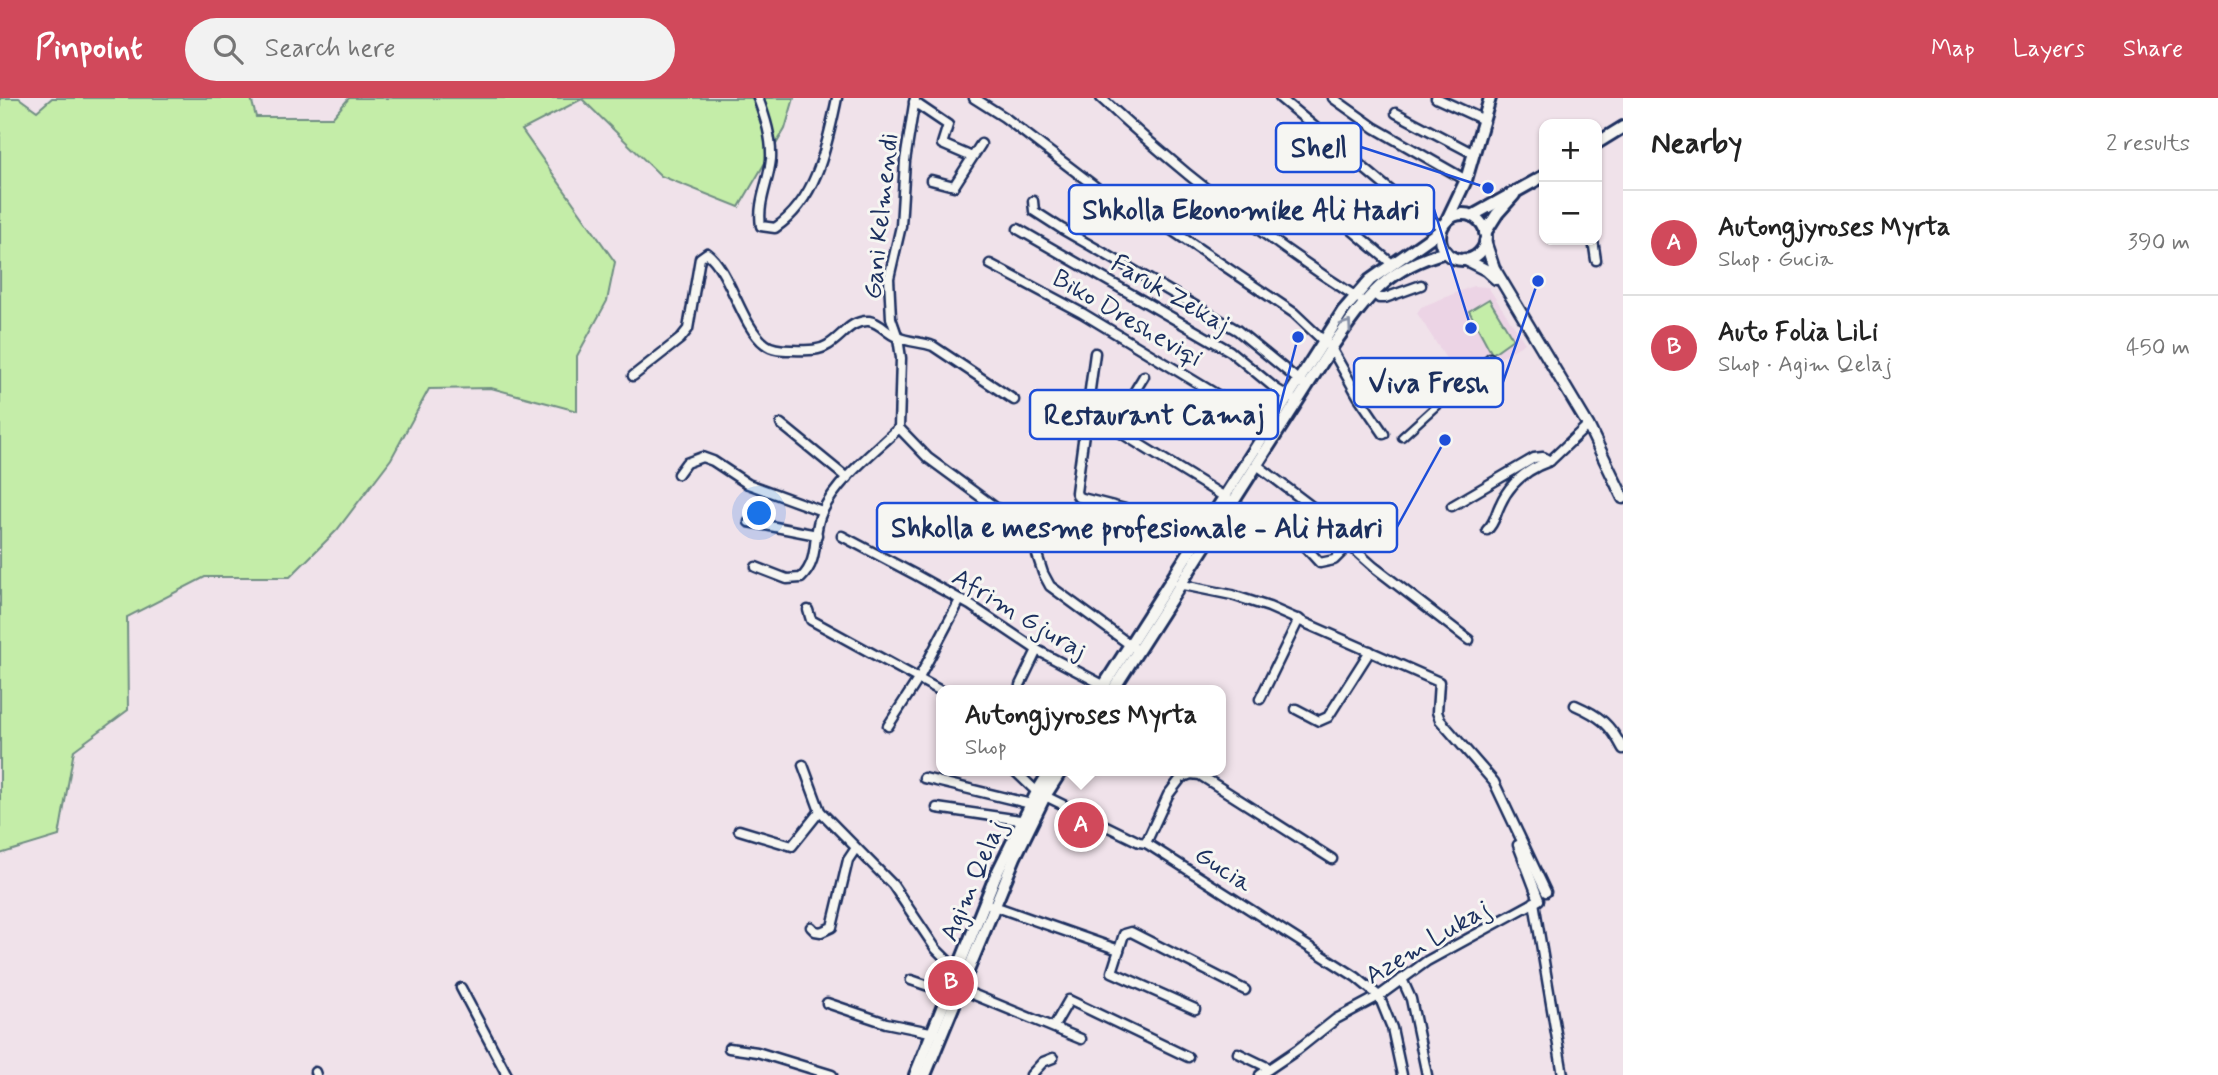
<!DOCTYPE html>
<meta charset="utf-8">
<style>
:root{--surface:#fff;--page:#f2f2f2;--text:#222;--muted:#767676;--line:#e0e0e0;--accent:#d1495b}
body{margin:0;font-family:Mynerve,sans-serif;background:var(--page);color:var(--text)}
.controls{position:absolute;right:21px;top:21px;display:grid;overflow:hidden;border-radius:14px;box-shadow:0 2px 5px #0004}
.controls button{width:63px;height:63px;display:grid;place-items:center;padding:0;border:0;border-bottom:2px solid var(--line);background:var(--surface);color:var(--text);font:35px sans-serif}
.you{position:absolute;left:760px;top:416px;width:24px;height:24px;margin:-18px;border:5px solid #fff;border-radius:50%;background:#1a73e8;box-shadow:0 0 0 10px #1a73e833}
.badge{display:grid;place-items:center;width:46px;height:46px;border-radius:50%;background:var(--accent);color:#fff;font-size:23px;font-weight:700}
.pin{position:absolute;translate:-50% -50%;border:4px solid #fff;box-shadow:0 2px 7px #0006}
.popup{position:absolute;left:936px;top:587px;width:290px;height:91px;box-sizing:border-box;display:grid;place-content:center;border-radius:14px;background:var(--surface);filter:drop-shadow(0 2px 5px #0005);font-size:23px;white-space:nowrap;color:var(--muted)}
.popup b{font-size:26px;color:var(--text)}
.popup::after{content:'';position:absolute;left:50%;top:100%;margin-left:-14px;border:14px solid transparent;border-top-color:var(--surface)}
.list{margin:0;padding:0;list-style:none}
h2{display:flex;justify-content:space-between;align-items:center;height:91px;margin:0;padding:0 28px;font-size:30px}
h2 small{font-size:23px;font-weight:400;color:var(--muted)}
.list li{display:grid;grid-template-columns:46px 1fr auto;gap:21px;align-items:center;box-sizing:border-box;height:105px;padding:0 28px;border-top:2px solid var(--line)}
.list b{display:block;font-size:26px;white-space:nowrap}
.list p{margin:0;font-size:23px;white-space:nowrap;color:var(--muted)}
.list em{font-size:23px;font-style:normal;color:var(--muted)}
.icon{flex:none;width:38px;height:38px;fill:none;stroke:currentColor;stroke-width:2;stroke-linecap:round;stroke-linejoin:round}
.map{position:relative;flex:none;width:1623px;height:977px;overflow:hidden}
header{display:flex;align-items:center;gap:42px;box-sizing:border-box;height:98px;padding:0 35px;background:var(--accent);color:#fff}
header strong{font-size:33px}
nav{display:flex;gap:38px;margin-inline-start:auto;font-size:24px}
.search{width:490px;height:63px;background:var(--page);display:flex;align-items:center;gap:18px;box-sizing:border-box;padding:0 24px;border-radius:38px;color:var(--muted);font-size:26px}
main{display:flex}
aside{flex:1;background:var(--surface)}
.map>svg:first-child{display:block}
.built{fill:#ecd4e5}
.green{fill:#c4eda8;stroke:#708e83;stroke-width:2}
.lines{fill:none;stroke-linecap:round;stroke-linejoin:round}
.pedestrian-casing{stroke:#1b2f5e;stroke-width:11}
.minor-casing{stroke:#1b2f5e;stroke-width:13}
.tertiary-casing{stroke:#1b2f5e;stroke-width:15}
.secondary-casing{stroke:#1b2f5e;stroke-width:16}
.pedestrian{stroke:#f6f6f2;stroke-width:6}
.minor{stroke:#f6f6f2;stroke-width:8}
.tertiary{stroke:#f6f6f2;stroke-width:10}
.secondary{stroke:#f6f6f2;stroke-width:10}
.oneway{stroke:#8892a8}
.labels{text-anchor:middle;stroke-width:6;stroke-linejoin:round;paint-order:stroke}
.street-label{font-size:26px;fill:#1b2f5e;stroke:#f6f6f2}
.leader{fill:none;stroke:#1d4ed8;stroke-width:2.5}
.callout-dot{fill:#1d4ed8;stroke:#f6f6f2;stroke-width:2.5}
.callout{fill:#f6f6f2;stroke:#1d4ed8;stroke-width:2.5}
.callout-label{font-size:28px;text-anchor:middle;font-weight:bold;fill:#1b2f5e}
</style>
<header>
<strong>Pinpoint</strong>
<div class="search"><svg class="icon" aria-label="search" viewBox="0 0 24 24"><circle cx="10" cy="10" r="6"/><path d="M15 15l6 6"/></svg>Search here</div>
<nav><a>Map</a><a>Layers</a><a>Share</a></nav>
</header>
<main>
<div class="map">
<svg width="1623" height="977" viewBox="0 0 1623 977">
<rect width="100%" height="100%" fill="#f0e2ea"/>
<filter id="ink" filterUnits="userSpaceOnUse"><feTurbulence type="fractalNoise" baseFrequency=".0143" numOctaves="2"/><feDisplacementMap in="SourceGraphic" scale="14" xChannelSelector="R" yChannelSelector="G"/><feConvolveMatrix kernelMatrix="1 2 1 2 8 2 1 2 1" color-interpolation-filters="sRGB"/></filter>
<g filter="url(#ink)">
<!-- built -->
<polygon class="built" points="1473,188 1488,189 1525,245 1461,284 1417,215 1421,209"/>
<!-- green -->
<g class="green">
<polygon points="0,0 19,0 37,13 52,0 251,0 256,19 333,19 349,0 794,0 785,31 739,109 661,78 582,1 522,32 615,164 607,203 577,258 577,313 491,290 429,291 391,361 337,432 290,479 205,479 127,519 128,612 74,652 59,738 0,756"/>
<polygon points="1489,201 1513,241 1492,256 1469,213"/>
</g>
<g class="lines">
<!-- pedestrian casing -->
<g class="pedestrian-casing">
<polyline id="pedestrian" points="1402,339 1490,259"/>
</g>
<!-- minor casing -->
<g class="minor-casing">
<g id="minor">
<path d="M758,0C765,19 772,40 771,61C769,84 757,104 761,128L775,130C817,102 827,47 837,0"/>
<polyline points="915,0 905,63 901,128 889,180 891,220 898,240 901,260 899,330 928,360 1030,435 1043,475 1050,488 1133,549"/>
<polyline points="974,0 1004,19 1114,103 1158,123 1294,215 1331,250 1358,298 1384,336"/>
<path d="M1101,0C1182,76 1270,144 1364,204"/>
<polyline points="1280,0 1390,92 1433,124 1443,128"/>
<polyline points="1333,0 1375,30 1466,82"/>
<polyline points="1436,0 1484,22"/>
<polyline points="914,4 948,27 942,46 972,59"/>
<polyline points="1396,15 1474,56"/>
<polyline points="931,82 954,88 981,46"/>
<polyline points="1033,103 1034,113 1062,131 1237,232 1303,286"/>
<polyline points="1333,116 1391,165"/>
<polyline points="1018,131 1230,253 1276,291 1291,300"/>
<polyline points="1593,142 1596,162"/>
<polyline points="990,166 1082,215 1272,330"/>
<polyline points="1373,195 1379,200 1385,200 1421,187"/>
<polyline points="1095,255 1076,394 1078,399 1153,418 1202,435"/>
<path d="M633,278L680,241L688,231L700,160L707,155C730,172 741,228 765,246C772,252 783,252 791,252C804,252 817,254 828,247C842,239 850,222 869,223C881,225 886,235 897,239C908,244 922,244 933,248L1014,302"/>
<polyline points="1087,314 1228,401"/>
<polyline points="781,326 847,380"/>
<polyline points="1113,329 1144,278"/>
<polyline points="1257,367 1324,418 1347,445 1374,469 1469,542"/>
<polyline points="678,376 686,365 702,359 713,363 748,386 822,413"/>
<polyline points="1452,408 1534,360 1543,359 1550,363 1588,327"/>
<polyline points="749,424 817,437"/>
<polyline points="1279,429 1297,440 1320,465 1334,462 1349,447"/>
<path d="M1487,432C1495,425 1495,417 1500,407C1510,384 1527,371 1550,363"/>
<polyline points="842,438 914,476 970,507 1037,552 1107,589"/>
<path d="M756,469L787,481L801,480C821,461 811,436 822,414C839,380 872,356 899,330"/>
<polyline points="1178,486 1232,497 1269,509 1439,584 1437,614 1440,622 1494,684 1546,794"/>
<polyline points="808,512 811,522 941,593"/>
<polyline points="1020,587 1037,552"/>
<polyline points="1260,601 1299,521"/>
<path d="M1575,607C1600,618 1610,626 1623,651"/>
<polyline points="1296,611 1319,623 1328,619 1370,553"/>
<polyline points="888,628 919,580 960,502"/>
<polyline points="803,667 820,713 893,787 936,851 949,864 962,870"/>
<polyline points="1015,673 1037,694 1139,744 1146,745 1356,879 1379,898 1392,930 1402,977"/>
<polyline points="924,680 1031,706"/>
<polyline points="937,710 1027,723"/>
<polyline points="739,732 792,748 820,713"/>
<polyline points="1146,745 1168,697 1181,680 1191,676 1200,677 1241,703 1332,761"/>
<polyline points="1534,804 1563,977"/>
<polyline points="991,807 1119,852 1124,836 1131,834 1245,892"/>
<polyline points="811,829 815,833 821,834 832,829 848,762 856,750"/>
<polyline points="1119,852 1112,874 1195,911"/>
<polyline points="1402,881 1411,901 1427,977"/>
<polyline points="911,882 949,895"/>
<polyline points="461,890 507,977"/>
<polyline points="960,891 1081,941"/>
<polyline points="827,905 886,925 935,935"/>
<polyline points="1054,928 1069,902 1188,959"/>
<polyline points="729,950 757,954 832,977"/>
<polyline points="1238,955 1269,970"/>
<polyline points="315,974 316,977"/>
<polyline points="1031,977 1043,964 1053,960"/>
<polyline points="1260,977 1297,952 1336,921 1379,898 1427,863 1539,802 1518,747"/>
</g>
</g>
<!-- tertiary casing -->
<g class="tertiary-casing">
<g id="tertiary">
<polyline points="1485,143 1494,170 1588,327 1623,400"/>
<polyline points="1464,161 1486,172 1496,181"/>
</g>
</g>
<!-- secondary casing -->
<g class="secondary-casing">
<g id="secondary">
<polyline points="1597,45 1623,29"/>
<circle cx="1463" cy="139" r="23"/>
<polyline points="1472,118 1544,78"/>
<polyline points="1447,122 1466,82 1490,0"/>
<polyline points="1485,135 1497,116 1514,97"/>
<polyline points="1101,592 1343,213 1370,182 1441,132"/>
<path d="M1113,592L1334,246C1367,199 1388,169 1446,154"/>
<polyline points="915,977 995,779 1037,694 1050,673"/>
<polyline points="925,977 1015,759 1045,698 1061,673"/>
</g>
</g>
<!-- pedestrian -->
<use href="#pedestrian" class="pedestrian"/>
<!-- minor -->
<use href="#minor" class="minor"/>
<!-- tertiary -->
<use href="#tertiary" class="tertiary"/>
<!-- secondary -->
<use href="#secondary" class="secondary"/>
</g>
<!-- one-way arrows -->
<defs><path id="oneway-chevron" d="M-2-3.5L2.5 0L-2 3.5" fill="none" stroke-width="1.6" stroke-linecap="round" stroke-linejoin="round" transform="scale(1.75)"/></defs>
<use class="oneway" href="#oneway-chevron" transform="translate(1347 227) rotate(-55)"/>
</g>
<g class="labels">
<!-- street labels -->
<g class="street-label">
<text transform="translate(880 118) rotate(-84)" y="9">Gani Kelmendi</text>
<text transform="translate(1171 195) rotate(30)" y="9">Faruk Zekaj</text>
<text transform="translate(1128 219) rotate(30)" y="9">Biko Dresheviqi</text>
<text transform="translate(1020 515) rotate(31)" y="9">Afrim Gjuraj</text>
<text transform="translate(1224 770) rotate(33)" y="9">Gucia</text>
<text transform="translate(972 782) rotate(-67)" y="9">Agim Qelaj</text>
<text transform="translate(1427 843) rotate(-31)" y="9">Azem Lukaj</text>
</g>
</g>
<!-- callouts -->
<path class="leader" d="M1488 90L1361 49M1471 230L1434 111M1538 183L1503 284M1298 239L1278 316M1445 342L1397 429"/>
<g class="callout-dot">
<circle cx="1488" cy="90" r="7"/>
<circle cx="1471" cy="230" r="7"/>
<circle cx="1538" cy="183" r="7"/>
<circle cx="1298" cy="239" r="7"/>
<circle cx="1445" cy="342" r="7"/>
</g>
<g class="callout">
<rect x="1276" y="25" width="85" height="49" rx="7"/>
<rect x="1069" y="87" width="365" height="49" rx="7"/>
<rect x="1354" y="260" width="149" height="49" rx="7"/>
<rect x="1030" y="292" width="248" height="49" rx="7"/>
<rect x="877" y="405" width="520" height="49" rx="7"/>
</g>
<g class="callout-label">
<text x="1319" y="59">Shell</text>
<text x="1251" y="121">Shkolla Ekonomike Ali Hadri</text>
<text x="1429" y="294">Viva Fresh</text>
<text x="1154" y="326">Restaurant Camaj</text>
<text x="1137" y="439">Shkolla e mesme profesionale - Ali Hadri</text>
</g>
</svg>
<div class="controls">
<button>+</button>
<button>−</button>
</div>
<div class="you"></div>
<div class="pin badge" style="left:1081px;top:727px">A</div>
<div class="popup"><b>Autongjyroses Myrta</b>Shop</div>
<div class="pin badge" style="left:951px;top:885px">B</div>
</div>
<aside>
<h2>Nearby<small>2 results</small></h2>
<ul class="list">
<li><span class="badge">A</span><div><b>Autongjyroses Myrta</b><p>Shop · Gucia</p></div><em>390 m</em></li>
<li><span class="badge">B</span><div><b>Auto Folia LiLi</b><p>Shop · Agim Qelaj</p></div><em>450 m</em></li>
</ul>
</aside>
</main>
